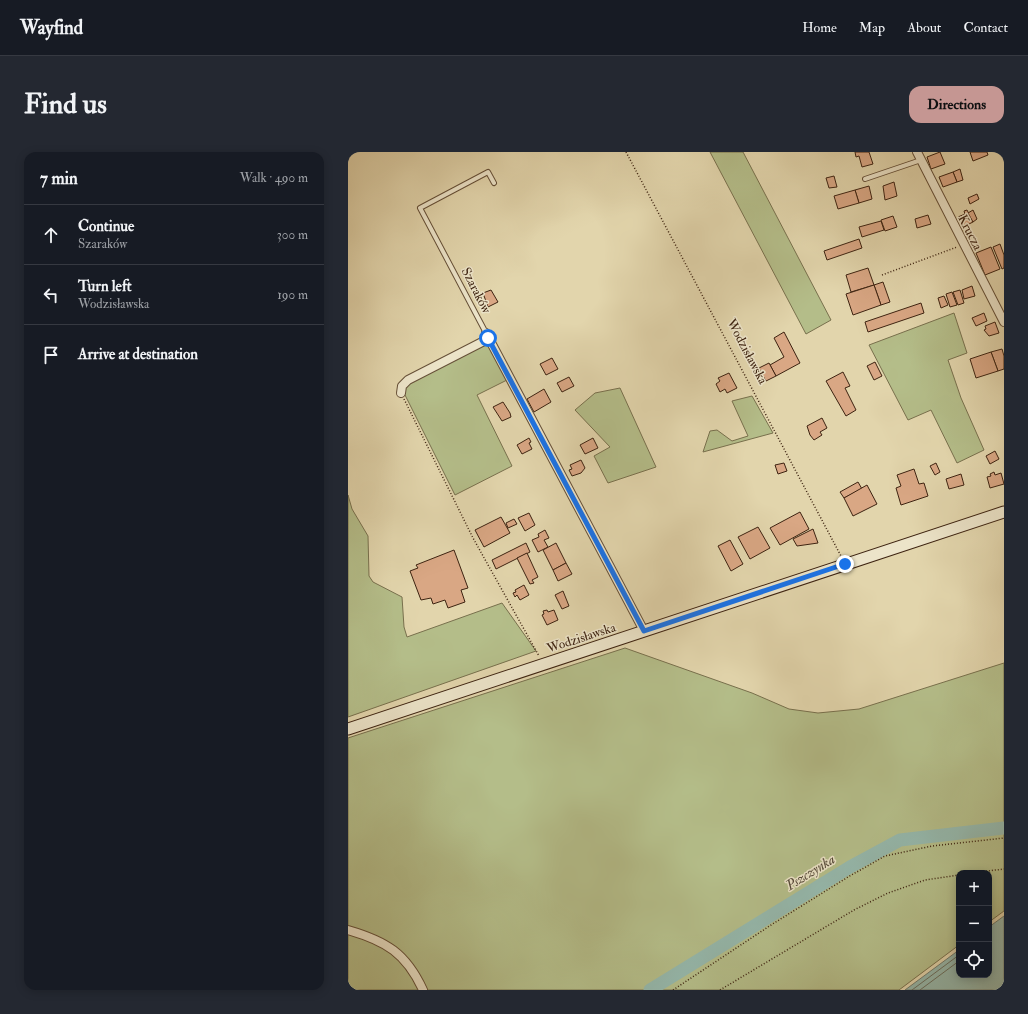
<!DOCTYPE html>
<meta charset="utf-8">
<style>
:root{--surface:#171b24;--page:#242831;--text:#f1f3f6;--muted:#9ea1a6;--line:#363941;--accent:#c59692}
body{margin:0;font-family:"IM FELL Double Pica",serif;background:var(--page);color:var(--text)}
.controls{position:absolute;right:12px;bottom:12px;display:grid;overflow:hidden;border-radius:8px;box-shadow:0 2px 10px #0003}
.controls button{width:36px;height:36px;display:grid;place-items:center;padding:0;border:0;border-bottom:1px solid var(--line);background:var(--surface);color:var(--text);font:20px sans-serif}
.stop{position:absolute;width:12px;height:12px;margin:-9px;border:3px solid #1a73e8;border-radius:50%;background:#fff}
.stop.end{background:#1a73e8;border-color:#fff;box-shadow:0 1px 4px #0008}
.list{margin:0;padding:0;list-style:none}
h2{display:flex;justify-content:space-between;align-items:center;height:52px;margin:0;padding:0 16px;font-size:17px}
h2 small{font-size:13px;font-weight:400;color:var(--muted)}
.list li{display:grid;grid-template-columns:26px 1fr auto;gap:12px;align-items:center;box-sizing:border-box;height:60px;padding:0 16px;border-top:1px solid var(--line)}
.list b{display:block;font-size:15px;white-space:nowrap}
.list p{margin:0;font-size:13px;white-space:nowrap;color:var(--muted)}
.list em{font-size:13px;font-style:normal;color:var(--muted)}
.icon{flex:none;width:22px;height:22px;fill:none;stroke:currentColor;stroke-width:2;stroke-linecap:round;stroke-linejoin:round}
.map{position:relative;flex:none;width:656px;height:838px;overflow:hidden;border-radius:12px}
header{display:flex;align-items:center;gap:24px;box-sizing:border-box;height:56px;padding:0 20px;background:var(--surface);border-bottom:1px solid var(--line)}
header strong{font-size:19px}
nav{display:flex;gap:22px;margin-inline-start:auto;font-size:14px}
.intro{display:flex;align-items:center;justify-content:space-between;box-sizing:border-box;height:96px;padding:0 24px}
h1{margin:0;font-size:28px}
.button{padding:10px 18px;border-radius:12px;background:var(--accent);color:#111;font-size:14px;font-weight:700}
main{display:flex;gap:24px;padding:0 24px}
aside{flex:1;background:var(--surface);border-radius:12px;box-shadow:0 2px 10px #0003}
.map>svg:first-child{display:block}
.green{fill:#b4bd89;stroke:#78704d}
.water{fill:#95b8ac;stroke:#727c6e}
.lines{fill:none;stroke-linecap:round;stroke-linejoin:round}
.shore{stroke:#696e5e;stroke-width:1}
.river{stroke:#95b8ac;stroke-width:13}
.building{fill:#d9a784;stroke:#3d2311}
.lane-casing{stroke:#665038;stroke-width:6}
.street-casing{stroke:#665038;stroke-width:10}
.secondary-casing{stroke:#3d2311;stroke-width:13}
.path{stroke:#3d2311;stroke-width:1.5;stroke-dasharray:1 2;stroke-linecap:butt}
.lane{stroke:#ece4c9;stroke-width:4}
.street{stroke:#ece4c9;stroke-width:8}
.secondary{stroke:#ece4c9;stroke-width:11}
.route{stroke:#1a73e8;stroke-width:5}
.labels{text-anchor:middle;stroke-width:3;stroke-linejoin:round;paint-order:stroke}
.street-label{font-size:13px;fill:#3d2311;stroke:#ece4c9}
.water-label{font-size:14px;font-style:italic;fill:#534838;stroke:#ece4c9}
</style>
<header>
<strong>Wayfind</strong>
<nav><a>Home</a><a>Map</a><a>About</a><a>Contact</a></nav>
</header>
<div class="intro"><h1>Find us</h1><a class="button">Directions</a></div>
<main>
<aside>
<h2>7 min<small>Walk · 490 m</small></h2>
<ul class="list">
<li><svg class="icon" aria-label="ahead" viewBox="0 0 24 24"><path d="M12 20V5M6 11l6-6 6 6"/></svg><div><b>Continue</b><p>Szaraków</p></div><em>300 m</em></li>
<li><svg class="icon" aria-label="left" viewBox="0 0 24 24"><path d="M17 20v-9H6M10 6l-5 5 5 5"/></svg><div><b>Turn left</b><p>Wodzisławska</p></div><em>190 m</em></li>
<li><svg class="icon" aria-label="arrive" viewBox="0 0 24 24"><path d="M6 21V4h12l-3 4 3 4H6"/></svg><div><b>Arrive at destination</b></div></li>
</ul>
</aside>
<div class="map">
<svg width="656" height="838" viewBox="0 0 656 838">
<rect width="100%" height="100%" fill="#e2d5ac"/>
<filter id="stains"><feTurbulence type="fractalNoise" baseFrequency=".005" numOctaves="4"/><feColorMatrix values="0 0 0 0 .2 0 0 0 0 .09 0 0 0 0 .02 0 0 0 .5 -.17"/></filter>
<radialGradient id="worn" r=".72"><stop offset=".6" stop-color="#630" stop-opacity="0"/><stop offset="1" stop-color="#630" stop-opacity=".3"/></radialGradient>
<!-- green -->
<g class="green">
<polygon points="362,0 395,0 483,168 458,182"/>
<polygon points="606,161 619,201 600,208 613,246 636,298 609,311 583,258 560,268 521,193"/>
<polygon points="139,190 159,228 129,243 164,314 107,343 56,241 58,232"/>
<polygon points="272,236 308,315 260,331 246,304 262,295 227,258 247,241"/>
<polygon points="404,244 425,281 355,300 362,279 369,278 384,289 400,284 384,249"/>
<polygon points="0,343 4,357 20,384 21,424 25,430 54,445 56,475 59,485 154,451 188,499 0,565"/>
<polygon points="277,496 404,541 441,557 470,561 511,557 656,511 656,759 641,770 641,721 611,721 611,793 551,838 0,838 0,586"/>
</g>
<!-- water -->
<polygon class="water" points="656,764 656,838 557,838 611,798 611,823 641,823 641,775"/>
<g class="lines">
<!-- shore -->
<g class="shore">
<polyline points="564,838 611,803"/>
<polyline points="572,838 611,809"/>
</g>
<!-- river -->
<polyline class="river" points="302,838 502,715 552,688 656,676"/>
</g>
<!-- building -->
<g class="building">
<polygon points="507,0 521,0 525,12 514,15 511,4 508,5"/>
<polygon points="592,0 597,12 583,17 579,5"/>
<polygon points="622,0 639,0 640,3 625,9"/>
<polygon points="612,17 615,28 609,30 605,20"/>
<polygon points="605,20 609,30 595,35 591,25"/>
<polygon points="486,24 489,35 481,36 478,26"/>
<polygon points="546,30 549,44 537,48 535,34"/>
<polygon points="521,34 524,47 511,51 507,38"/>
<polygon points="507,38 511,51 490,57 486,44"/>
<polygon points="629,42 631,47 622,52 620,46"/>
<polygon points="619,58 625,70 615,75 610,65 617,62 616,59"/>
<polygon points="625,58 629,67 625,70 620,61"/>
<polygon points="580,63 583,72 569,76 567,67"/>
<polygon points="545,64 549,75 537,79 533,68"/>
<polygon points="533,69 536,78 514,85 511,75"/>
<polygon points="511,87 514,96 479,108 476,99"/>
<polygon points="652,92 656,103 656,116 654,117 645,95"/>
<polygon points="643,95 652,117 637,123 628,101"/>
<polygon points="520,116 526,133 503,140 498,123"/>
<polygon points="535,130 542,150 533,153 526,133"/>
<polygon points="526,133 533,153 505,163 498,142"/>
<polygon points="624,134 627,144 616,147 614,138"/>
<polygon points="143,138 150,150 140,155 135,141"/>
<polygon points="612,138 616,151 610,153 605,140"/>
<polygon points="604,140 609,153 602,155 598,142"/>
<polygon points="596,144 600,153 593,156 590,146"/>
<polygon points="573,151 576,161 520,180 517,170"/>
<polygon points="636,161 639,169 628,174 624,166"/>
<polygon points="647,170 651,181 641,184 636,178 638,177 637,174"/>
<polygon points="436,180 452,211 428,224 422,213 436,205 426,186"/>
<polygon points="654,197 656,204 656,217 650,219 643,200"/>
<polygon points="643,200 650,219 628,226 622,207"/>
<polygon points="204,206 210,217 198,223 192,212"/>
<polygon points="527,210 534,224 526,228 519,214"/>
<polygon points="421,211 428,224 418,229 415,224 412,225 410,221 413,220 411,216"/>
<polygon points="495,220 502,234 497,236 508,258 498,264 478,229"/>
<polygon points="381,221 389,236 379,241 377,237 372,240 368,232 372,229 370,226"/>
<polygon points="221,225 226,234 214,240 209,231"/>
<polygon points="196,237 203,250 186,260 179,247"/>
<polygon points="155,250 162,261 163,265 154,269 145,255"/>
<polygon points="474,266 479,276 472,280 474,283 466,288 462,283 459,274"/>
<polygon points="181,286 183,290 181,291 184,297 174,302 169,293"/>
<polygon points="245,286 250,296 237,302 232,293"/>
<polygon points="647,299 651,307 642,312 638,304"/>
<polygon points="233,308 237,316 233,321 224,324 221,318 224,317 222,313"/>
<polygon points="436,311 439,319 430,322 427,313"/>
<polygon points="588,311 592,320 587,323 582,314"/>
<polygon points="566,317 571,332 576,331 580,344 553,353 548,336 553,334 549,323"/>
<polygon points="646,320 647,323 653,321 656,332 642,336 639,325 643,324 642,322"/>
<polygon points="613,322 616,333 601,337 598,327"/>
<polygon points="510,330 514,337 496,346 492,340"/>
<polygon points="519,333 529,352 505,364 496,346"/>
<polygon points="452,360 461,377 432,393 422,376"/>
<polygon points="181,361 187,373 177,379 170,366"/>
<polygon points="153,365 162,381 136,395 127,378"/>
<polygon points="166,367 169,372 160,376 158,371"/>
<polygon points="410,375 422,396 402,407 390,385"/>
<polygon points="465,377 470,391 449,394 445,387"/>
<polygon points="197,378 201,386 196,388 200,395 190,400 184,388 191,385 190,382"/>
<polygon points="382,388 395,412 383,419 370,394"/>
<polygon points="178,391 182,400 148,417 144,408"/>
<polygon points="208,391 218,411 205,418 195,398"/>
<polygon points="106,398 120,436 113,438 117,450 100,456 97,448 85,452 83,446 73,448 62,419 70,416 68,413"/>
<polygon points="179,401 190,425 184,428 186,431 182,432 169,406"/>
<polygon points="218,411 224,422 210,429 205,418"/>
<polygon points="176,433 181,443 172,448 169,443 167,445 165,441 168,440 167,438"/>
<polygon points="215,439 221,454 214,457 207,443"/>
<polygon points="199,458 200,460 206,458 210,468 199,473 194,463 196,462 195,459"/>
</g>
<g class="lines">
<!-- lane casing -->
<g class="lane-casing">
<g id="lane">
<polyline points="517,27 573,8"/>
<polyline points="138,181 72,56 140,20 146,31"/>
</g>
</g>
<!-- street casing -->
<g class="street-casing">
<g id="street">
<polyline points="569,0 656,170"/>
<polyline points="138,181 296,479"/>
<polyline points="53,241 54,234 60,228 140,187"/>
<path d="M0,778C38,789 58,801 75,838"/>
</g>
</g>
<!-- secondary casing -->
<g class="secondary-casing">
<polyline id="secondary" points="0,577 656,360"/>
</g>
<!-- path -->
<g class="path">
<polyline points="278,0 493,404"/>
<polyline points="534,123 609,95"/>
<polyline points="56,247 125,386 191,504"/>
<polyline points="623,721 656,717"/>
<polyline points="325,838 423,773 500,725 537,704 584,694 656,686"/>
<polyline points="372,838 506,758 540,741 577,728 611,723"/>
</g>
<!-- lane -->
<use href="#lane" class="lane"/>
<!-- street -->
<use href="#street" class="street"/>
<!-- secondary -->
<use href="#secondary" class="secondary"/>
</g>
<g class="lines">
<!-- route -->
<polyline class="route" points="140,186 296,479 497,412"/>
</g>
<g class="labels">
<!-- street labels -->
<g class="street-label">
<text transform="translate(623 80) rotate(63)" y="5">Krucza</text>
<text transform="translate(129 138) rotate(63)" y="5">Szaraków</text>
<text transform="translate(400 199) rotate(62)" y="5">Wodzisławska</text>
<text transform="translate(233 485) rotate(-18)" y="5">Wodzisławska</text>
</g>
<!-- water labels -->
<g class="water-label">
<text transform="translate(462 720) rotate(-32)" y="5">Pszczynka</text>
</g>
</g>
<rect width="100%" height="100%" filter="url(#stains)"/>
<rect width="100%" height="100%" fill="url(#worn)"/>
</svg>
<div class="controls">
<button>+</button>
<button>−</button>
<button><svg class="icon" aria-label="locate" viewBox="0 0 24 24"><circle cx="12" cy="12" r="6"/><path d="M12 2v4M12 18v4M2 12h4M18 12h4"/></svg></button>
</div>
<div class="stop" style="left:140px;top:186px"></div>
<div class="stop end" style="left:497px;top:412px"></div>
</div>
</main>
